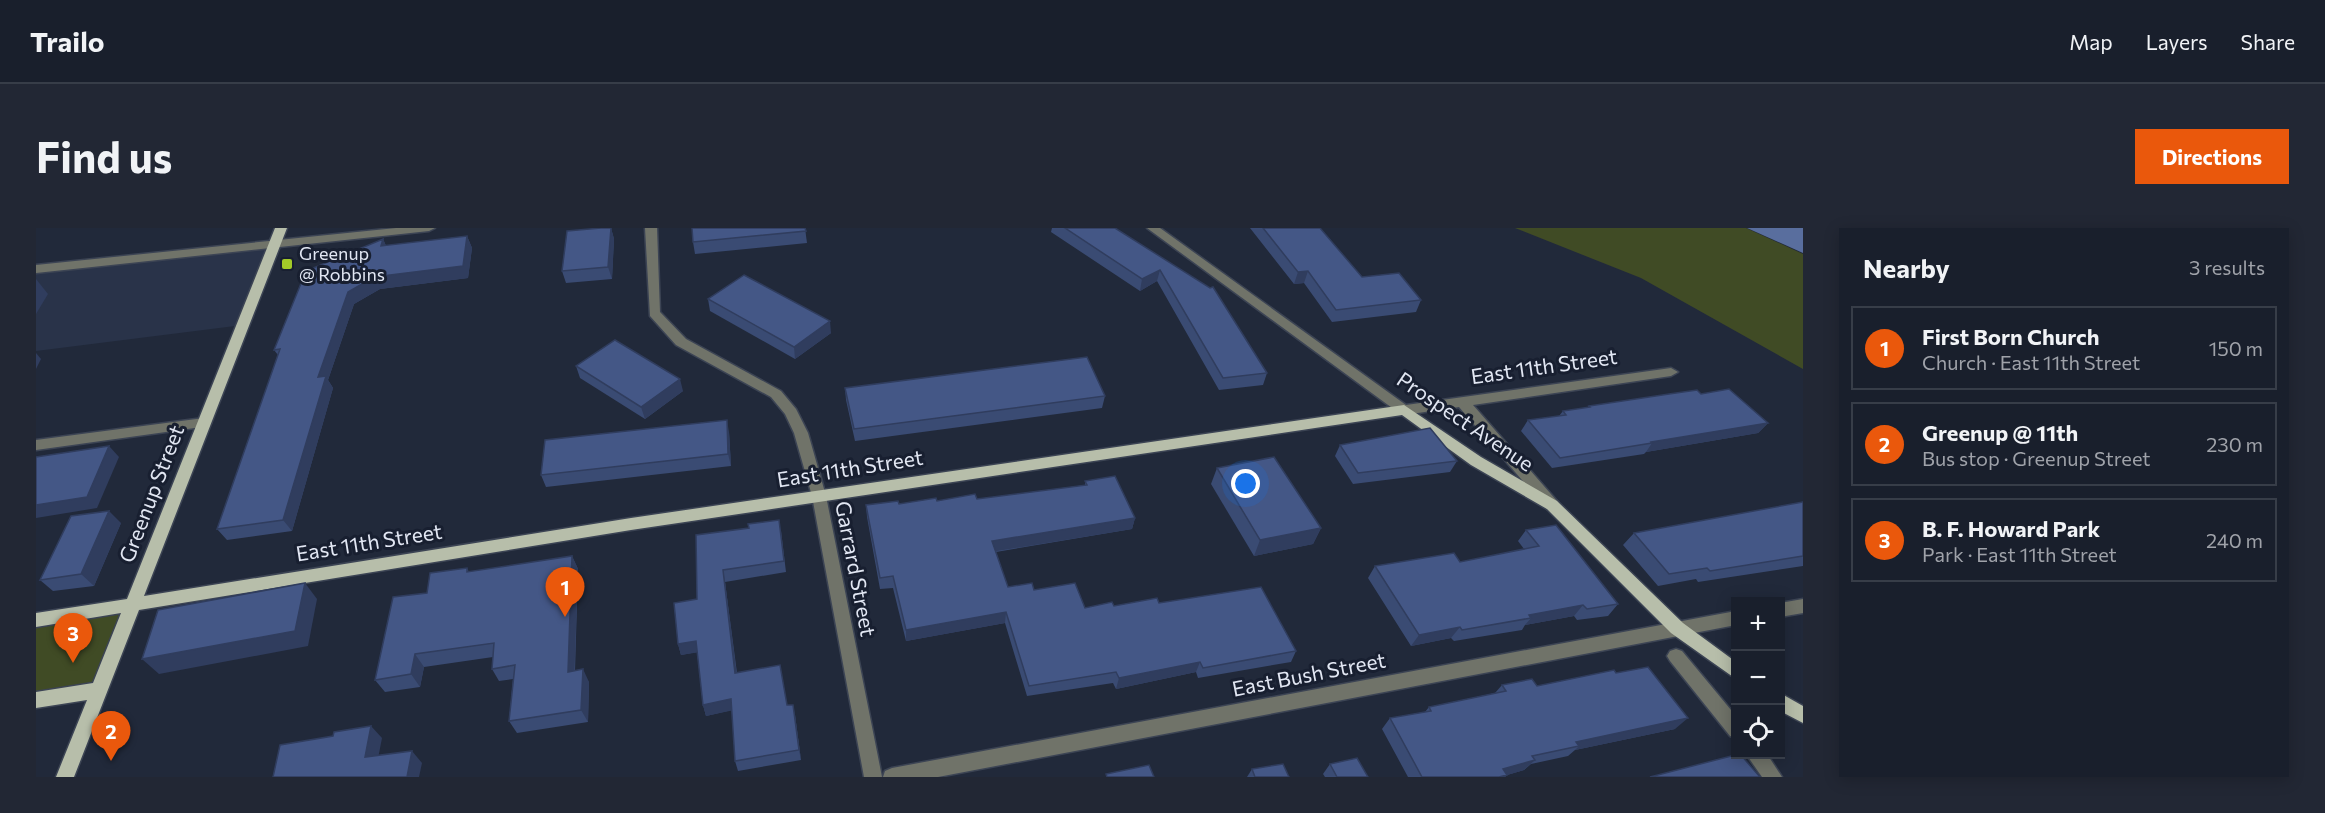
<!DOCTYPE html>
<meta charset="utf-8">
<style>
:root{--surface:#191f2c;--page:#222734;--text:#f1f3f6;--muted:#9fa2a9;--line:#373d48;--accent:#ea580c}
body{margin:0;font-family:Commissioner,sans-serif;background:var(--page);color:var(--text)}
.controls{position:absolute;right:18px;bottom:18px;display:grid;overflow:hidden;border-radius:0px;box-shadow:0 3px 15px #0003}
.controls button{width:54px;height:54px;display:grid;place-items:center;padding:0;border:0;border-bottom:2px solid var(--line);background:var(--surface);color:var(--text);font:30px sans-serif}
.you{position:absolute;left:1210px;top:256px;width:21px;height:21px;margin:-15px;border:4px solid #fff;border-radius:50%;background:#1a73e8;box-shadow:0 0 0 9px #1a73e833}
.badge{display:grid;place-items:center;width:39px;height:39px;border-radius:50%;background:var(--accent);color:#fff;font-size:20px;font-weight:700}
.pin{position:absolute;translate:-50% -50px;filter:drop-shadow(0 2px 3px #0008)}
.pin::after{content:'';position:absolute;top:32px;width:21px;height:18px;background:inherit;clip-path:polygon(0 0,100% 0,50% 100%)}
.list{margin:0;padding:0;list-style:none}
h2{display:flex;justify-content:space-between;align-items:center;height:78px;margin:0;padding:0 24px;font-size:26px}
h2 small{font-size:20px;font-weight:400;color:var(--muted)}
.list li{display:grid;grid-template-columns:39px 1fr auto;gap:18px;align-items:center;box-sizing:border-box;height:84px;margin:0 12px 12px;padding:0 12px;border:2px solid var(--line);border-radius:0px}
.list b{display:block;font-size:22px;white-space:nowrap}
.list p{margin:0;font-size:20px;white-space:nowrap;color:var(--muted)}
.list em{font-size:20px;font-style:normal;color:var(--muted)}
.icon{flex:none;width:33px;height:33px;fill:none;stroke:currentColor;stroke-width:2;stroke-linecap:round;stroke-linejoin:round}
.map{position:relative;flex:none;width:1767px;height:549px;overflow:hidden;border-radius:0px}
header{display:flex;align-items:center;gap:36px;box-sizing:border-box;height:84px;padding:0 30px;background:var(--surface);border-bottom:2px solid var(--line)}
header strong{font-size:28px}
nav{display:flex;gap:33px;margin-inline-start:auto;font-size:21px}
.intro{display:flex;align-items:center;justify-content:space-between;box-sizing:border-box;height:144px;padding:0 36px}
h1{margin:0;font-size:42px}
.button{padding:15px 27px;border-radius:0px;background:var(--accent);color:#fff;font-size:21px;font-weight:700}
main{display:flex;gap:36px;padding:0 36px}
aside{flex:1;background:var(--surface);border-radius:0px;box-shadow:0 3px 15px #0003}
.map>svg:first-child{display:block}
.built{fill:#293349}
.green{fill:#404b25}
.water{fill:#596e9e}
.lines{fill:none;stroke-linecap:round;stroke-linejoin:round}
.minor-casing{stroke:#3c4454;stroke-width:3}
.major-casing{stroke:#3c4454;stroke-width:3}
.minor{fill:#707369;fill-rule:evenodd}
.major{fill:#b7beaa;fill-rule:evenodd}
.wall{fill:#3a4b73}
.shaded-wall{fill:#303d5e}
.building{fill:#445786;stroke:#303d5e;stroke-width:1.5}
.poi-dot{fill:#a2c928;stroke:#181f30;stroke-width:2}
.labels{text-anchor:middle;stroke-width:6;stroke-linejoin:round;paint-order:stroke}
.far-poi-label{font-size:18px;fill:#e2e7f3;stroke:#181f30;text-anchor:start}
.street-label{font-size:21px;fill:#e2e7f3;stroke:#181f30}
</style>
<header>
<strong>Trailo</strong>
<nav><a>Map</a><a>Layers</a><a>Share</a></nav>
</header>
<div class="intro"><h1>Find us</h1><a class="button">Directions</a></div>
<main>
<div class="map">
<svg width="1767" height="549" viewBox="0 0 1767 549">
<rect width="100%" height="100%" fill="#21293a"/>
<!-- built -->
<polygon class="built" points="239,15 207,97 0,123 0,41"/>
<!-- green -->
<g class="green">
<polygon points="1479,0 1710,0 1767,26 1767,141 1605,50"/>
<polygon points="97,378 64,462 0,472 0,392"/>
</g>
<!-- water -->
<polygon class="water" points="1711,0 1767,0 1767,25"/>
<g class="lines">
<!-- minor casing -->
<g class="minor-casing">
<g id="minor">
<polygon points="360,0 399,0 393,3 0,45 0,37"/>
<polygon points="609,0 621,0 624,84 650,111 745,163 760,181 772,205 790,268 846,549 828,549 776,268 758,205 749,186 735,169 640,117 614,88"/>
<polygon points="1111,0 1124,0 1370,177 1635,140 1642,144 1635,148 1437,177 1521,273 1524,277 1521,281 1511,281 1423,179 1368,187 1363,185"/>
<polygon points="168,190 175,195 173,198 0,222 0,212"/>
<polygon points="1767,371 1767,385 1744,389 1744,375"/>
<polygon points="1700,383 1700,397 902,549 847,549 849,543 856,540"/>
<polygon points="1640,421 1646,423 1700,488 1700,510 1694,508 1634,433 1631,428 1634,423"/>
<polygon points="1710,526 1731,526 1746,549 1726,549"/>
</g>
</g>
<!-- major casing -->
<g class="major-casing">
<g id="major">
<polygon points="239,0 251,0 108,368 595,290 1368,177 1445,229 1521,273 1647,395 1700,434 1700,451 1635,405 1511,281 1435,237 1366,187 595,302 103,382 38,549 20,549 51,472 0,480 0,464 57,455 85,385 0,399 0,385 91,371"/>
<polygon points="1744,465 1767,478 1767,495 1744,483"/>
</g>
</g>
<!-- minor -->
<use href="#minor" class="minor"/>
<!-- major -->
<use href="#major" class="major"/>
</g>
<!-- wall -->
<g class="wall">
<polygon points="575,0 578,11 576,51 530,55 526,43"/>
<polygon points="769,0 771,15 659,26 657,14"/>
<polygon points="1016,0 1079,0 1174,60 1231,145 1227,157 1183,162 1121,53 1104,63 1015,4"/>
<polygon points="1214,0 1284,0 1326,49 1385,72 1380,84 1296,94 1268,55 1258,56"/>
<polygon points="431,8 436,20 432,50 344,61 318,76 292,152 297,160 256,303 191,312 181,301 242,127 238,122 347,11 350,18"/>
<polygon points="672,71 795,105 759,131 674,83"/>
<polygon points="540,138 647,163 609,191 544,150"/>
<polygon points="809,160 1069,168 1066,180 819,213 810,172"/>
<polygon points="1665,166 1732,195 1722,205 1610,224 1608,226 1516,240 1485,203 1492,192 1523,188 1527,183 1551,180 1553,178"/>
<polygon points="693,204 695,238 510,259 505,247"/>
<polygon points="1304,217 1421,233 1414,244 1317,256 1299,228"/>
<polygon points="1181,240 1285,300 1277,316 1218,328 1175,256"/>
<polygon points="1049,253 1099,290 1096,301 960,324 972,359 998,362 1049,380 1123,375 1260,423 1255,434 1162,450 1160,444 1080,461 1077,455 991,468 969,395 870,413 857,360 844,361 831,289 830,277 863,276 901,273 941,271 1049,257"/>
<polygon points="1767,274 1767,338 1662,354 1660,351 1622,358 1587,317 1598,305"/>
<polygon points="85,295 58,358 17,363 4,352"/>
<polygon points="1490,302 1582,376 1572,388 1541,392 1538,388 1489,397 1486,402 1418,413 1415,410 1375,418 1332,350 1339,338 1424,334 1488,321 1482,313"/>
<polygon points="745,303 750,344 689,354 701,445 752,477 759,487 765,532 702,543 699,533 696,482 670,488 667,477 661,424 645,427 642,416 661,371 660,307"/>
<polygon points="536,328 542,341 539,443 553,454 552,494 481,505 473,493 477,451 463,453 456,441 457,429 388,439 384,459 349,464 339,452 391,365 431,340 433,344"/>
<polygon points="1466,457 1501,458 1639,501 1539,522 1532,528 1495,536 1488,542 1471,547 1469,549 1372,549 1346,501 1354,490 1389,484 1393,479 1459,465"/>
<polygon points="1294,536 1332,549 1289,549 1287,546"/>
<polygon points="1216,541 1253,549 1211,549"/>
</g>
<!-- shaded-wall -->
<g class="shaded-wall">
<polygon points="575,0 578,11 576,51 572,39"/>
<polygon points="431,8 436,20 432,50 344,61 318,76 292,152 297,160 256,303 247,292 282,149 312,64 338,49"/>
<polygon points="347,11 352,22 345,18"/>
<polygon points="1124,42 1121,53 1104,63 1106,51"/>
<polygon points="1272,43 1268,55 1258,56 1262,44"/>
<polygon points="0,51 12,66 0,86"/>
<polygon points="794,93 795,105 759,131 758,119"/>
<polygon points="0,125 5,131 0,141"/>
<polygon points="644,151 647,163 609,191 605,179"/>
<polygon points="691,192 693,204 695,238 692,226"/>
<polygon points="1732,195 1722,205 1610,224 1616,215 1615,214"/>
<polygon points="73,218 83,229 61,280 0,290 0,277"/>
<polygon points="73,283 85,295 58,358 45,346"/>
<polygon points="1099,290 1096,301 955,324 956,313"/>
<polygon points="1285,300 1277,316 1218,328 1224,312"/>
<polygon points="536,328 542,341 538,456 532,444"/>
<polygon points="687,342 689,354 702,456 699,445"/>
<polygon points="269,355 281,371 272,418 123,446 106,431"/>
<polygon points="1547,377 1538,388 1489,397 1495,390 1493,387"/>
<polygon points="970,384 969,395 870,413 870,402"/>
<polygon points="1424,399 1415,410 1375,418 1383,407"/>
<polygon points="660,413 664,424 645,427 642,416"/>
<polygon points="379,426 388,439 384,459 375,446"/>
<polygon points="1164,434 1160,444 1080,461 1083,450"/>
<polygon points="547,441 553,454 552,494 545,482"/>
<polygon points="695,471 698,482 670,488 667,477"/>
<polygon points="757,477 759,487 765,532 763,522"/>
<polygon points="1652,490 1639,501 1539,522 1543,518 1540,514"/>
<polygon points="335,498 346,510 340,541 329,529"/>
<polygon points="376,523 386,535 383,549 371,549"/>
<polygon points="1499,532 1488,542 1468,548 1471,547 1469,549 1459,549 1467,541"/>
</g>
<!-- building -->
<g class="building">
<polygon points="565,0 575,0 572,39 526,43 531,3"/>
<polygon points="656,0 769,0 770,3 657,14"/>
<polygon points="1029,0 1079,0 1174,60 1177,59 1231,145 1187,150 1124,42 1106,51"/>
<polygon points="1227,0 1284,0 1326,49 1363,45 1385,72 1300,82 1272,43 1262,44"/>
<polygon points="431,8 427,38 338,49 312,64 282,149 290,148 247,292 181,301 244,121 238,122 270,43 347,11 345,18"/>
<polygon points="708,47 794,93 758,119 672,71"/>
<polygon points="579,112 644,151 605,179 540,138"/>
<polygon points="1051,129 1069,168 818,201 809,160"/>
<polygon points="1693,161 1732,195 1615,214 1616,215 1524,230 1492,192 1530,187 1527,183 1554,179 1553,178 1633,166 1661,162 1665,166"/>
<polygon points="691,192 692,226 505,247 509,212"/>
<polygon points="1394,200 1421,233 1322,245 1304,217"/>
<polygon points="73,218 51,269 0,277 0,229"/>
<polygon points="1238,229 1285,300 1224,312 1181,240"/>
<polygon points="1079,248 1099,290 956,313 972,359 996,355 998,362 1039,355 1049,380 1076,374 1078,378 1121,370 1123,375 1225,359 1260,423 1167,440 1164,434 1083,450 1080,444 993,458 970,384 870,402 857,348 844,350 830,277 862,273 863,276 900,270 901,273 939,266 941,271 1051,257 1049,253"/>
<polygon points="1767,274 1767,328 1674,343 1671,340 1633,346 1598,305"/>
<polygon points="73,283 45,346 4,352 35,288"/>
<polygon points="743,292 748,333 687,342 699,445 744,437 751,477 757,477 763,522 699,533 695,471 667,477 660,413 642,416 638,375 661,371 660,307 713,300 712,296"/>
<polygon points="1520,297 1582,376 1551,381 1547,377 1493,387 1495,390 1426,402 1424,399 1383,407 1339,338 1418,325 1424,334 1503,318 1490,302"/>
<polygon points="536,328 532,444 547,441 545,482 473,493 479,437 456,441 458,415 379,426 375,446 339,452 357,369 391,365 394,345 431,340 431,344"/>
<polygon points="269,355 259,403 106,431 122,382"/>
<polygon points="1612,439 1652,490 1540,514 1543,518 1496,528 1499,532 1467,541 1471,547 1463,549 1386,549 1354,490 1395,483 1393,479 1470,463 1466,457 1496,451 1501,458 1578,442 1580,445"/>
<polygon points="335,498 329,529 376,523 371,549 237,549 244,517 297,508 298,504"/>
<polygon points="1704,526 1724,549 1614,549 1703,526"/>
<polygon points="1321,530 1332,549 1301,549 1294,536"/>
<polygon points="1247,536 1253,549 1219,549 1216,541"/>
<polygon points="1113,537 1118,549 1071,549 1070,546"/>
</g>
<!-- markers -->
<rect class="poi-dot" x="245" y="30" width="12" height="12" rx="3"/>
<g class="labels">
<!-- far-poi labels -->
<g class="far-poi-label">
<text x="263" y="32">Greenup<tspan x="263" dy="21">@ Robbins</tspan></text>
</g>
<!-- street labels -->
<g class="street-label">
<text transform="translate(1508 139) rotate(-8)" y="7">East 11th Street</text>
<text transform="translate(1429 194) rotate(34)" y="7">Prospect Avenue</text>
<text transform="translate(814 241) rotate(-9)" y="7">East 11th Street</text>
<text transform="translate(116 266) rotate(-69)" y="7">Greenup Street</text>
<text transform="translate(333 315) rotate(-9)" y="7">East 11th Street</text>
<text transform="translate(819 341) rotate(79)" y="7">Garrard Street</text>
<text transform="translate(1273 447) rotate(-11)" y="7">East Bush Street</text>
</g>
</g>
</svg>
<div class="controls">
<button>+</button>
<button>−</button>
<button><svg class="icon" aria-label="locate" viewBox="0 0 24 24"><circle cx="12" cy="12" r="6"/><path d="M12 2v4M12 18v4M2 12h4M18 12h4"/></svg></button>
</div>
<div class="you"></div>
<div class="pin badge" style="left:529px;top:389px">1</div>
<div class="pin badge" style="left:75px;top:533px">2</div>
<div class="pin badge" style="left:37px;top:435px">3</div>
</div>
<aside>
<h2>Nearby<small>3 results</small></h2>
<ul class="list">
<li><span class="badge">1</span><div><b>First Born Church</b><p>Church · East 11th Street</p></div><em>150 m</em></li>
<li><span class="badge">2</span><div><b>Greenup @ 11th</b><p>Bus stop · Greenup Street</p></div><em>230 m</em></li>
<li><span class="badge">3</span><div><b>B. F. Howard Park</b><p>Park · East 11th Street</p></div><em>240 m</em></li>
</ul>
</aside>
</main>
